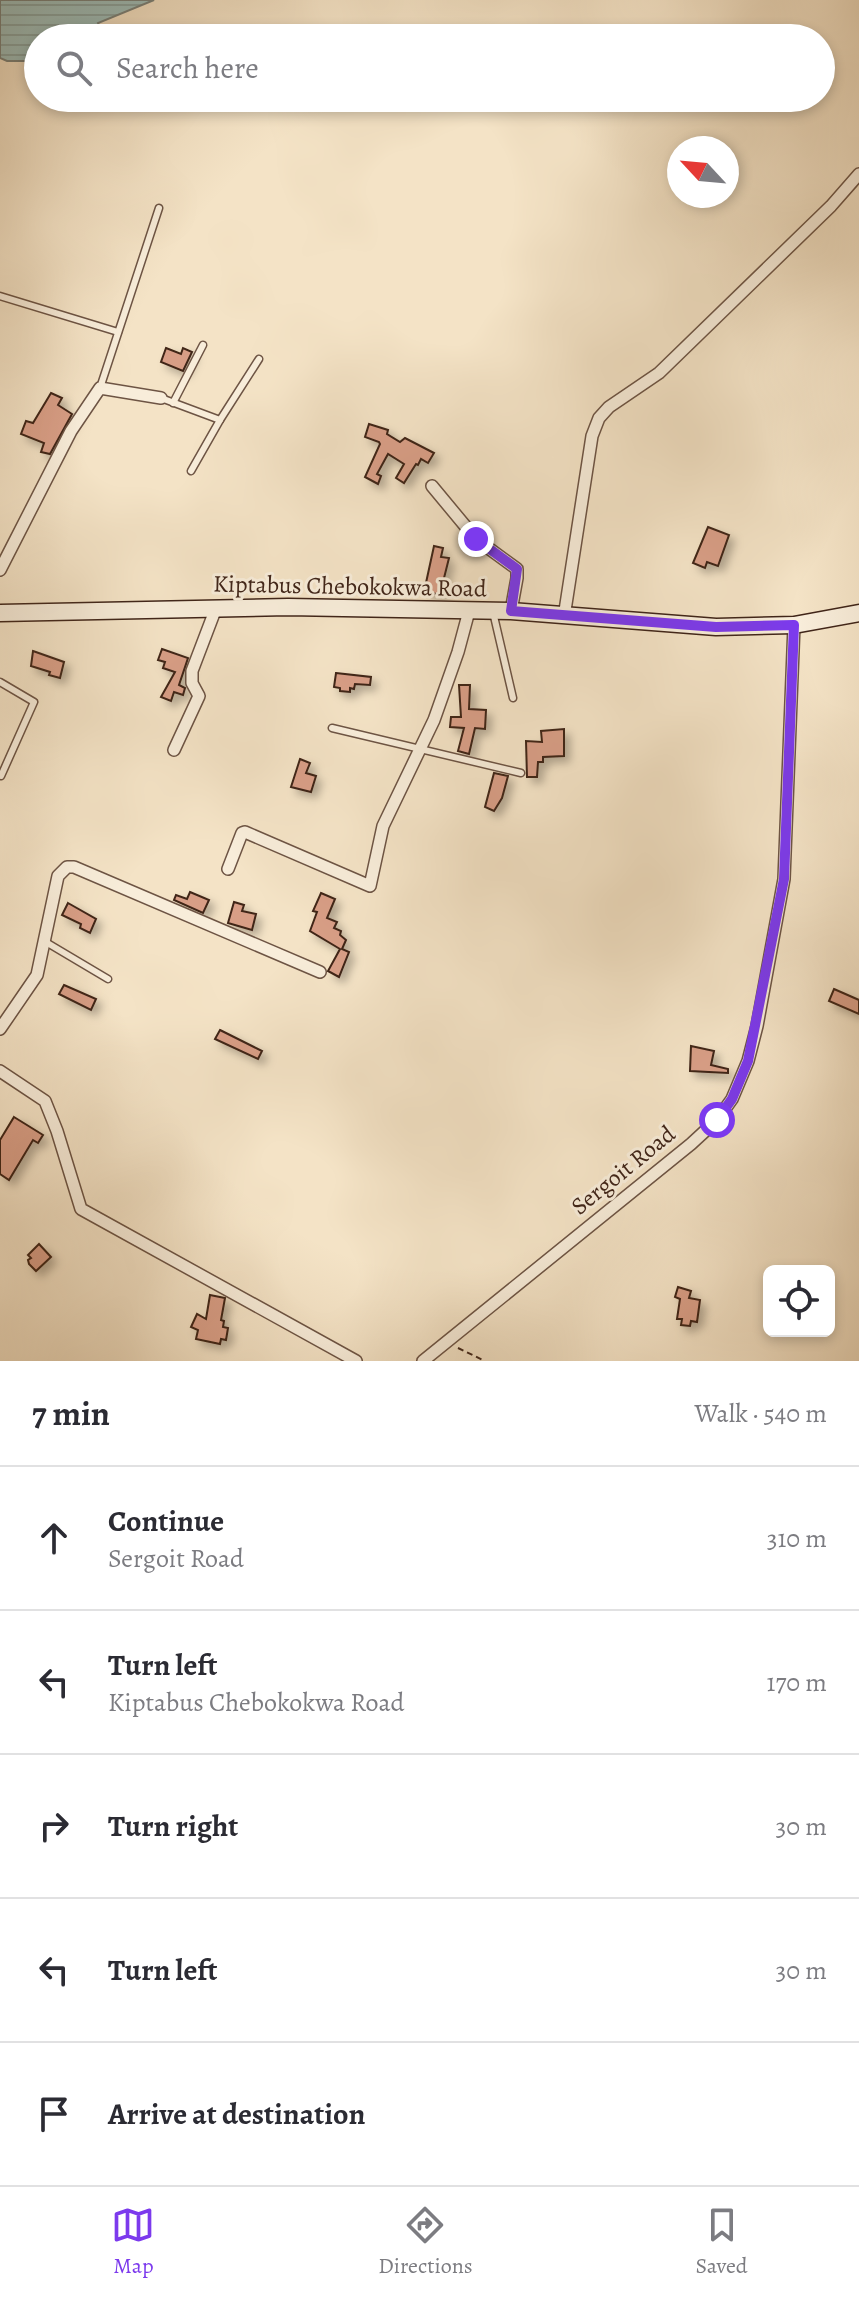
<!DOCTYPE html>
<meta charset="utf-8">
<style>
:root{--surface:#fff;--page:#f2f2f3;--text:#2b2b33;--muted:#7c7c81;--line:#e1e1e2;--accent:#7c3aed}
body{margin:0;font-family:Alegreya,serif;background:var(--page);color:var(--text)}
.controls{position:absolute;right:24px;bottom:24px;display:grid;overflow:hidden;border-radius:12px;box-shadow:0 4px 12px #0003}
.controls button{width:72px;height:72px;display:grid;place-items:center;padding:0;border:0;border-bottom:2px solid var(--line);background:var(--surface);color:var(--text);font:40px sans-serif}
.compass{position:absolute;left:667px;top:136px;width:72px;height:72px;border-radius:50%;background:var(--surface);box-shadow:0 4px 12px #0003;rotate:296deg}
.stop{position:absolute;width:24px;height:24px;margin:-18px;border:6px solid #7c3aed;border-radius:50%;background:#fff}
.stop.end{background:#7c3aed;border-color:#fff;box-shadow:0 2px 8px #0008}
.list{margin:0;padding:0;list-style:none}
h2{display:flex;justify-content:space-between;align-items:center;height:104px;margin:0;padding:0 32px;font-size:34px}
h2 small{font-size:26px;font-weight:400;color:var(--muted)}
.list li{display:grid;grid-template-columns:52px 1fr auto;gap:24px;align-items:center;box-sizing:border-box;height:144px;padding:0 32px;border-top:2px solid var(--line)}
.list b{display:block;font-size:30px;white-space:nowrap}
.list p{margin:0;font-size:26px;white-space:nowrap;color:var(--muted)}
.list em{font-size:26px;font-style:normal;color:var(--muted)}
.icon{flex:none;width:44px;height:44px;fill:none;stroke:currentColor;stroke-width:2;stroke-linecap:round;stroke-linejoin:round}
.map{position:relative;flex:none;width:859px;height:1361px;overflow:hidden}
.search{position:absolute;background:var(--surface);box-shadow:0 4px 12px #0003;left:24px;right:24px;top:24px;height:88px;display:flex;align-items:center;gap:20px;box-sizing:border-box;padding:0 28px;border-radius:44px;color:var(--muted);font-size:30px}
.sheet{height:824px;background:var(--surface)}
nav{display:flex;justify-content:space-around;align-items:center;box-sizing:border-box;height:112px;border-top:2px solid var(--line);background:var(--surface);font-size:22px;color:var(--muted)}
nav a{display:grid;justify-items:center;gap:4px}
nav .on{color:var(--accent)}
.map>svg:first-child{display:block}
.water{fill:url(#water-rules);stroke:#77807a;stroke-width:2}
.building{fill:#d89e86;stroke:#402519;stroke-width:2;filter:url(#shadow)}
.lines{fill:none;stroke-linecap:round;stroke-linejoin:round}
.lane-casing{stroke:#6d5444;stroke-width:9}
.street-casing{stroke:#6d5444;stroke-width:14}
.secondary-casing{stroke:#402519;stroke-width:19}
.path{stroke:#402519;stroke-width:2;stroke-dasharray:6 4;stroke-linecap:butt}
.lane{stroke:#f8edda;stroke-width:6}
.street{stroke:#f8edda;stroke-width:11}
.secondary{stroke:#f8edda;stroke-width:16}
.route{stroke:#7c3aed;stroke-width:10}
.labels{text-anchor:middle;stroke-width:6;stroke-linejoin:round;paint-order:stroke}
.street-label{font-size:24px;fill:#402519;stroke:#f8edda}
</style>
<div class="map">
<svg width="859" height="1361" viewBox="0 0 859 1361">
<defs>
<pattern id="water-rules" width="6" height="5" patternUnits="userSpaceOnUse" patternTransform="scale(2)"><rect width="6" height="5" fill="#9cbdba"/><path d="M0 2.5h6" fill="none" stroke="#87a29f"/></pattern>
<filter id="shadow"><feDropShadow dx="5.5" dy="5.5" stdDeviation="4" flood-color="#0004"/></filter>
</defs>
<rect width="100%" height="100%" fill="#f4e3c6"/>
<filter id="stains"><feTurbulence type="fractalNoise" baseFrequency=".0025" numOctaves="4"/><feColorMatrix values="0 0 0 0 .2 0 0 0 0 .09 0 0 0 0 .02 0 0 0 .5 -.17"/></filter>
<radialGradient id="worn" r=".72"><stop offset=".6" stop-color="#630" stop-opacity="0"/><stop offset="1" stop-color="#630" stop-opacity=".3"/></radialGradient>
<!-- water -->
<polygon class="water" points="0,0 154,0 98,23 104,38 38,38 38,61 7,61 0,58"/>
<!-- building -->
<g class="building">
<polygon points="166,348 181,354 183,348 192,352 183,371 161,362"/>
<polygon points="51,393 62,398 58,405 72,414 50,454 41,452 44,443 21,434 26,421 33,423"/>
<polygon points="369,424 388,430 387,434 400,442 405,438 434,453 428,463 421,459 418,465 416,464 404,483 396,478 404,464 388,454 377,474 381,476 378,484 365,477 380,444 379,442 365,437"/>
<polygon points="708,527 729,535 718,566 707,562 705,568 693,563"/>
<polygon points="434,546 443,548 441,557 449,558 442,586 443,595 424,592"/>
<polygon points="162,649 188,658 179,685 185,688 183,695 174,692 171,701 161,697 175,672 163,668 165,662 158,660"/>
<polygon points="33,651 64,662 60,678 49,675 50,672 31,666"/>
<polygon points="336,673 371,677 370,685 355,684 354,689 350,688 350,692 340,691 340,688 334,687"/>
<polygon points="459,685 470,685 469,709 486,710 485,729 475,728 469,754 458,751 464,728 450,727 451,717 461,717"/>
<polygon points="564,729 564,756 543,757 543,762 538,762 537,777 527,777 526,741 542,742 541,731"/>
<polygon points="300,759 310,763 306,773 316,776 311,792 291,787"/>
<polygon points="494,773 508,776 502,798 494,811 485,807"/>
<polygon points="190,892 209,900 203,913 174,900 176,895 187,899"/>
<polygon points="321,893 335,899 327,918 337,922 334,928 341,931 340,935 346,940 342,949 349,952 339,977 328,971 340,949 310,931 317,912 313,911"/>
<polygon points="234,902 244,905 242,911 256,914 252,930 228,923"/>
<polygon points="68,903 96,919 90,933 80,928 81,924 62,915"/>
<polygon points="64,985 96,999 91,1010 59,994"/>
<polygon points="834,989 859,1000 859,1014 829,1001"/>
<polygon points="220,1030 262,1051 258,1059 215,1039"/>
<polygon points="691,1046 714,1051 711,1065 728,1069 728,1073 690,1071"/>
<polygon points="14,1117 43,1135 38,1143 33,1140 9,1180 0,1174 0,1140"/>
<polygon points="39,1244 51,1257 36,1271 29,1264 28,1260 31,1258 28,1255"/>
<polygon points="678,1287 691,1291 689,1298 700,1300 697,1322 691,1321 690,1326 681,1325 682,1319 677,1319 680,1299 675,1297"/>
<polygon points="210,1295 225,1298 221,1320 224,1321 223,1327 228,1328 226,1340 221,1339 220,1344 196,1339 198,1330 191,1327 197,1314 206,1319"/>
</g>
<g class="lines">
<!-- lane casing -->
<g class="lane-casing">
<g id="lane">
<polyline points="0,296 118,332"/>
<polyline points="100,388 159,208"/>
<polyline points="161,398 220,420 191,471"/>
<polyline points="173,403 203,345"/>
<polyline points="220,420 259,359"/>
<polyline points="493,612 513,698"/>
<polyline points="0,682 34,702 1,776"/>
<polyline points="332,728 521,773"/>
<polyline points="44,941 108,979"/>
</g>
</g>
<!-- street casing -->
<g class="street-casing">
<g id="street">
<polyline points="432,486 476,539 517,569 517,578 511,611"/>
<polyline points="0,570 71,431 100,388 161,398"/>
<polyline points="564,617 592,436 599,418 609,407 659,373 831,206 859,174"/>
<polyline points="174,750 199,696 192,683 192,671 216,608"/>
<polyline points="228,869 242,833 245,832 370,886 383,826 434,720 458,652 469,611"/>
<polyline points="0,1029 37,975 58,876 67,867 74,867 320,972"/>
<polyline points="0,1071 45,1101 57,1131 81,1209 356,1361"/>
<polyline points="423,1361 691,1144 717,1120 732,1099 748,1061 757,1026 784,879 794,625"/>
</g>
</g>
<!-- secondary casing -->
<g class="secondary-casing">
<polyline id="secondary" points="0,613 288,607 511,611 716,627 794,625 859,613"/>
</g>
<!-- path -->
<polyline class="path" points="458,1348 485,1361"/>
<!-- lane -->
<use href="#lane" class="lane"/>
<!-- street -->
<use href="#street" class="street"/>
<!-- secondary -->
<use href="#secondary" class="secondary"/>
</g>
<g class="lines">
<!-- route -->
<polyline class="route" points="476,539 517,569 511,611 716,627 794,625 784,879 748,1061 732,1099 717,1120"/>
</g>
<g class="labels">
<!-- street labels -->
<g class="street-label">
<text transform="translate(350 586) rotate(1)" y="8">Kiptabus Chebokokwa Road</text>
<text transform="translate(623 1170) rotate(-39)" y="8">Sergoit Road</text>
</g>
</g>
<rect width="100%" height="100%" filter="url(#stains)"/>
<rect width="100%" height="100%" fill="url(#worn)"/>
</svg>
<div class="controls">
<button><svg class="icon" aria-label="locate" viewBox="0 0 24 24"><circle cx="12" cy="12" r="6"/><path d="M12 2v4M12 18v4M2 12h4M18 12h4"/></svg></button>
</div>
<svg class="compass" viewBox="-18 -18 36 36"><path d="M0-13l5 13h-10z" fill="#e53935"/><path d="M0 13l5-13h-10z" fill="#7c7c81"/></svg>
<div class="stop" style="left:717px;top:1120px"></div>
<div class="stop end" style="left:476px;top:539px"></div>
<div class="search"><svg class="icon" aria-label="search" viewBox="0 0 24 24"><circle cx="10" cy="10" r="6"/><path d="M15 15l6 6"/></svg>Search here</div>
</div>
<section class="sheet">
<h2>7 min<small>Walk · 540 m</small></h2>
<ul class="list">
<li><svg class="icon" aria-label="ahead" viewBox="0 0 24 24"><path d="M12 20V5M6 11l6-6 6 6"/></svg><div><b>Continue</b><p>Sergoit Road</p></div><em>310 m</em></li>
<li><svg class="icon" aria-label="left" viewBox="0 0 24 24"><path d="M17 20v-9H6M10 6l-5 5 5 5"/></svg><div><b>Turn left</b><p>Kiptabus Chebokokwa Road</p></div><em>170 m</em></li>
<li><svg class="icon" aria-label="right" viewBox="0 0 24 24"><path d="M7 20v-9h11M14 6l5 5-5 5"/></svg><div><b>Turn right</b></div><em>30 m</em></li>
<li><svg class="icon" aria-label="left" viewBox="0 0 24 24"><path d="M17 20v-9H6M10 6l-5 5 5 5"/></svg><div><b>Turn left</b></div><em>30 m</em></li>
<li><svg class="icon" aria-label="arrive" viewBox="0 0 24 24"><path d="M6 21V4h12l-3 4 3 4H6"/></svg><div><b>Arrive at destination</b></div></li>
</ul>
</section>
<nav>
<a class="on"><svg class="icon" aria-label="map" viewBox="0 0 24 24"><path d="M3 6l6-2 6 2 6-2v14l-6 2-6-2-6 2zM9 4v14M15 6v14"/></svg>Map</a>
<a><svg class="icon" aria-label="directions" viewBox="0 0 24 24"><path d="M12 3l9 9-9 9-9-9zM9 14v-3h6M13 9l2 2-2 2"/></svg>Directions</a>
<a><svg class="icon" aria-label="saved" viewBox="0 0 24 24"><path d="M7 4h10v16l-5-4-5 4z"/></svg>Saved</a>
</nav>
